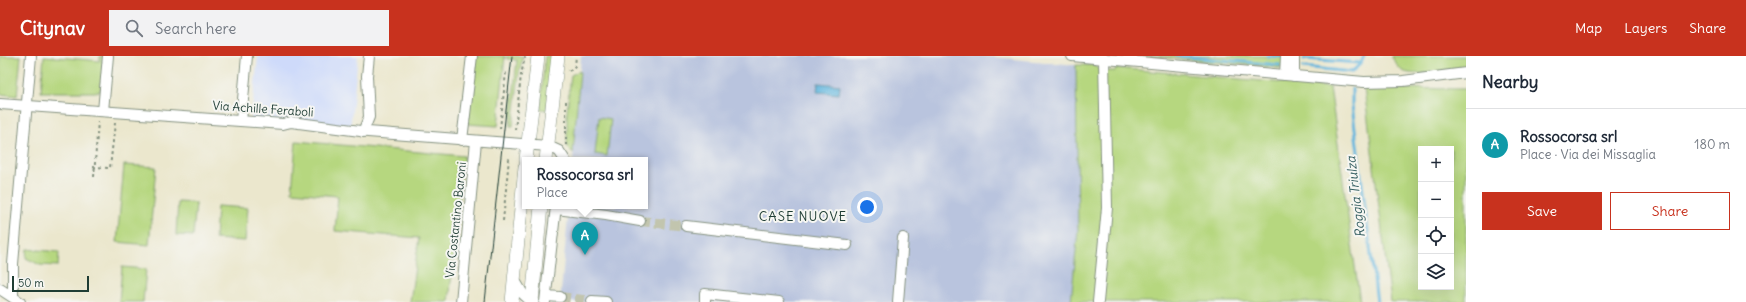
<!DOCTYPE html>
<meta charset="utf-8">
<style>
:root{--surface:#fff;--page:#f2f2f3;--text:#1f2937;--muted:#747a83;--line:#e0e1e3;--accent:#c8321e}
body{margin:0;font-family:Delius,sans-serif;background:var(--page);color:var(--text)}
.controls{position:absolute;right:12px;bottom:12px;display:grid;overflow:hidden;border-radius:0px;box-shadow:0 4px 16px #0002}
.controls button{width:36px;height:36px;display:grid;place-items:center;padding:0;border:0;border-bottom:1px solid var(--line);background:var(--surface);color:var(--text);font:20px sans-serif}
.scale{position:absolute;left:12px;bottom:10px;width:77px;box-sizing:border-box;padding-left:4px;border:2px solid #1f3d34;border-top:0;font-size:11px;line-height:14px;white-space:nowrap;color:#1f3d34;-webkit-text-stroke:3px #f6f6f2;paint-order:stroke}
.you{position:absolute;left:867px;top:151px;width:14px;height:14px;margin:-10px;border:3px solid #fff;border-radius:50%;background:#1a73e8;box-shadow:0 0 0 6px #1a73e833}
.badge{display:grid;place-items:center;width:26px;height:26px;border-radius:50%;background:var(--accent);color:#fff;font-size:13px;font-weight:700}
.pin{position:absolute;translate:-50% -33px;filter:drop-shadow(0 1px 2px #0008)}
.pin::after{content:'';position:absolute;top:21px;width:14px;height:12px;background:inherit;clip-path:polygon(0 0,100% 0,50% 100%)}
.popup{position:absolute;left:522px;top:101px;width:126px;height:52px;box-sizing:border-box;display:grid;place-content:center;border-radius:0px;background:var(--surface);filter:drop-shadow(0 1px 3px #0005);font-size:13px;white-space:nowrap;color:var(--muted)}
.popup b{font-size:15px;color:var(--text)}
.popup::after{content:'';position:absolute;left:50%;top:100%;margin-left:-8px;border:8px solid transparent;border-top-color:var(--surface)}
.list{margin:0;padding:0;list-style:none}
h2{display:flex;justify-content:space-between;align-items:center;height:52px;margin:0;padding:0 16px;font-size:17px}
h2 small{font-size:13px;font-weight:400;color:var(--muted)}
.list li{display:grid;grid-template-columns:26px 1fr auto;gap:12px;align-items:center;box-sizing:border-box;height:72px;padding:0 16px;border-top:1px solid var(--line)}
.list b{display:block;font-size:15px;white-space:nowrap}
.list p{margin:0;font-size:13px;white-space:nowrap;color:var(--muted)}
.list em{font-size:13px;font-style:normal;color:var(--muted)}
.actions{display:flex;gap:8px;padding:12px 16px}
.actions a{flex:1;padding:9px 0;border:1px solid var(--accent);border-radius:0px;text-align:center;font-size:14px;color:var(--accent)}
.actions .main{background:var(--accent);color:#fff}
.icon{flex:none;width:22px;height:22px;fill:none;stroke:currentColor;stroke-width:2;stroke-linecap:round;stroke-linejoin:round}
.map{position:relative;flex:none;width:1466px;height:246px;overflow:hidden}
header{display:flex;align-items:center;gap:24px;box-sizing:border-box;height:56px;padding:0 20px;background:var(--accent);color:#fff}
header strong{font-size:19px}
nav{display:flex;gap:22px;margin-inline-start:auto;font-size:14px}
.search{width:280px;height:36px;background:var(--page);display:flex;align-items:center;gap:10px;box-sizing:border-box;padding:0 14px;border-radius:0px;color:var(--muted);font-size:15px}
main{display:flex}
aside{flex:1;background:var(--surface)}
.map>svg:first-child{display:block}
.built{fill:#cedafa}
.industrial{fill:#b9c4de}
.green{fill:#b6d77f;stroke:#6a8a5a;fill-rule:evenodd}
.water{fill:#62b6de;stroke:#407a89}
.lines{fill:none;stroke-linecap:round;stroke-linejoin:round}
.stream{stroke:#62b6de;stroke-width:3}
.minor-tunnel{stroke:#c2c5ae;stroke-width:10;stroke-dasharray:10 5;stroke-linecap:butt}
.minor-casing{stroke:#859280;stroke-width:12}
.major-casing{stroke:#859280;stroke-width:14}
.path{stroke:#859280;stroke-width:2;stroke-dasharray:3 3;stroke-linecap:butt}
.minor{stroke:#fff;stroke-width:10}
.major{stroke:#fff;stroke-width:13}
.tram{stroke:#1f3d34;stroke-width:1}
.labels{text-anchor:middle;stroke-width:4;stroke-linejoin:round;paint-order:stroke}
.street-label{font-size:12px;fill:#1f3d34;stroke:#f6f6f2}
.water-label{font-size:13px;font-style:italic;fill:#305b5e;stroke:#f6f6f2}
.neighbourhood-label{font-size:13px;letter-spacing:1px;fill:#1f3d34;stroke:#f6f6f2}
</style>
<header>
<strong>Citynav</strong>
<div class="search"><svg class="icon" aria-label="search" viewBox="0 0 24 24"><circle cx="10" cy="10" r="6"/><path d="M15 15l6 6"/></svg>Search here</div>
<nav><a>Map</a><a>Layers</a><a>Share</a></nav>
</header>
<main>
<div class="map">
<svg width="1466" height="246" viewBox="0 0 1466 246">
<rect width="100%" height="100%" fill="#f6f6f2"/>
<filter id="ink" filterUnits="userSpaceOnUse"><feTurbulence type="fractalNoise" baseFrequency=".025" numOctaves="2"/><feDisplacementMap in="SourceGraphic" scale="8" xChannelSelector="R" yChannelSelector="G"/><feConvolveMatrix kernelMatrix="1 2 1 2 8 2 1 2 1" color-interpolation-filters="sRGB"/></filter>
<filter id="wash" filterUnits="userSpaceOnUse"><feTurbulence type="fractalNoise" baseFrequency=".012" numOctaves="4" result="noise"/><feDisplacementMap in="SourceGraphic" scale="16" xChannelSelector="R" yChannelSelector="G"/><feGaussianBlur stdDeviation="0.9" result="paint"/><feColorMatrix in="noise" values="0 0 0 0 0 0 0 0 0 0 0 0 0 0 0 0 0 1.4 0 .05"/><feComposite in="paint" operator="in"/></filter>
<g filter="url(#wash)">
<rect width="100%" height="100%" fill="#ebe7cd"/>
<!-- built -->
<polygon class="built" points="258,0 358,0 350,74 251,65"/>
<!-- industrial -->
<polygon class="industrial" points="581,0 981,0 1076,9 1078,175 1071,246 560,246 569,150 645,150 645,104 573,104"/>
<!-- green -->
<g class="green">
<polygon points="0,0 21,0 17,40 0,38"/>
<polygon points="44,0 100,5 100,0 104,0 100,36 41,36"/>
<polygon points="474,0 505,0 498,70 467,68"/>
<polygon points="507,0 523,0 519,18 513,70 510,70 517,4 507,3"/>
<polygon points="545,0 552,0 547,54 540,53"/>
<polygon points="1144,0 1285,0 1283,12 1279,12"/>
<path d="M1391,0H1466V11C1452,13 1414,22 1403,15C1397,12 1395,5 1391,0Z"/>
<polygon points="1076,9 1094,9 1100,15 1115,15 1116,12 1330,31 1360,246 1071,246 1078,175"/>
<polygon points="580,15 573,97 567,91 567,55 571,19"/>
<path d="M1364,32L1466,33V246H1391ZM1421,93H1451V231H1421Z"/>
<polygon points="599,61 611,63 607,100 595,98"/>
<polygon points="296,85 464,100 449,246 410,246 419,182 335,175 338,140 292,136"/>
<polygon points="124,109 156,111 149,189 117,186"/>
<polygon points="178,146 196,147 193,180 176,179"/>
<polygon points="217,150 248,152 245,185 215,183"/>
<polygon points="27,193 59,196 58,210 40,209 26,202"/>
<polygon points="122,211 146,213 143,246 119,246"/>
</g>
<!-- water -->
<polygon class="water" points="818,27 840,29 839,38 817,36"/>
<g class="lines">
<!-- stream -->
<g class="stream">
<polyline points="1177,0 1280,9"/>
<polyline points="1268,0 1282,1"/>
<polyline points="1304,3 1360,7"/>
<polyline points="1303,11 1352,16 1361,7 1364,0"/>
<polyline points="1352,33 1352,49 1377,246"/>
</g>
</g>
</g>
<g filter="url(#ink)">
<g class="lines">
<!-- minor-tunnel -->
<g class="minor-tunnel">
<polyline points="640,165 686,170"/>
<polyline points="560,241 592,245"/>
</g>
<!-- minor casing -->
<g class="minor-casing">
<g id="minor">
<polyline points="1072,0 1364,26 1403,25 1466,17"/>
<polyline points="1294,0 1294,20"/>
<polyline points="1285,19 1286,0"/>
<polyline points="0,48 283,68 291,66 368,76 548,90 559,95 565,104"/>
<polyline points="103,55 108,0"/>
<polyline points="241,65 247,0"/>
<polyline points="363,76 369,61 367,20 369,0"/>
<polyline points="462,84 472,0"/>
<polyline points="556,153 606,159 640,165"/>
<polyline points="686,170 847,189"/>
<polyline points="514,223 523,238 532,246"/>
<polyline points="0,233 20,246"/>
<polyline points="546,240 560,241"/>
<polyline points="13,241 13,208 31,0"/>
<polyline points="592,245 606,246"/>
<polyline points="461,246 476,85"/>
<polyline points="545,246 556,150"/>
<polyline points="705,246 705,238 779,246"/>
<polyline points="898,246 903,182"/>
<polyline points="1098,246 1107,152 1104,2"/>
</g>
</g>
<!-- major casing -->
<g class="major-casing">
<g id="major">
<polyline points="526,104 538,0"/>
<polyline points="546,104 558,0"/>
<polyline points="512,246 525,111"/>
<polyline points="532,246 541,150"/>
</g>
</g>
<!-- path -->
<g class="path">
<polyline points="569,15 575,10 576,0"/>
<polyline points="566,45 566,89"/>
<polyline points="500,73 506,16"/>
<polyline points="515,74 521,19 525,1"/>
<polyline points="93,111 110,112 115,67"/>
<polyline points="94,121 98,65"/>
<polyline points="503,165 509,102"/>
</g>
<!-- minor -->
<use href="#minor" class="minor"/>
<!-- major -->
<use href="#major" class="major"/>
<!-- tram -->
<polyline class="tram" points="485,246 512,0"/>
</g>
</g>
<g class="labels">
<!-- street labels -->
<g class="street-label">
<text transform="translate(263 53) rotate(4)" y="4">Via Achille Feraboli</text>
<text transform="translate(456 164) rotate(-84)" y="4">Via Costantino Baroni</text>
</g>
<!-- water labels -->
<g class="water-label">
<text transform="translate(1355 141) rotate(-97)" y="5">Roggia Triulza</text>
</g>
<!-- neighbourhood labels -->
<g class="neighbourhood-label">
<text x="803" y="165">CASE NUOVE</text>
</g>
</g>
</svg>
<div class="controls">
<button>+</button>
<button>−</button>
<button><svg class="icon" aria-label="locate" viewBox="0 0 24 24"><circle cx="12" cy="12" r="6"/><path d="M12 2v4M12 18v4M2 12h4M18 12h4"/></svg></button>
<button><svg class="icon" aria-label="layers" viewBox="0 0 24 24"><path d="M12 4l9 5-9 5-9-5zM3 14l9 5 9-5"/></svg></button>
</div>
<div class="scale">50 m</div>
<div class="you"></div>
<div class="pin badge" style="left:585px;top:199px;background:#0f9aa8">A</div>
<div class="popup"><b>Rossocorsa srl</b>Place</div>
</div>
<aside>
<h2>Nearby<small></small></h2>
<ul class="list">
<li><span class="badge" style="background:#0f9aa8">A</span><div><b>Rossocorsa srl</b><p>Place · Via dei Missaglia</p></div><em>180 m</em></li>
</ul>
<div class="actions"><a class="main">Save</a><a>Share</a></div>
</aside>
</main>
